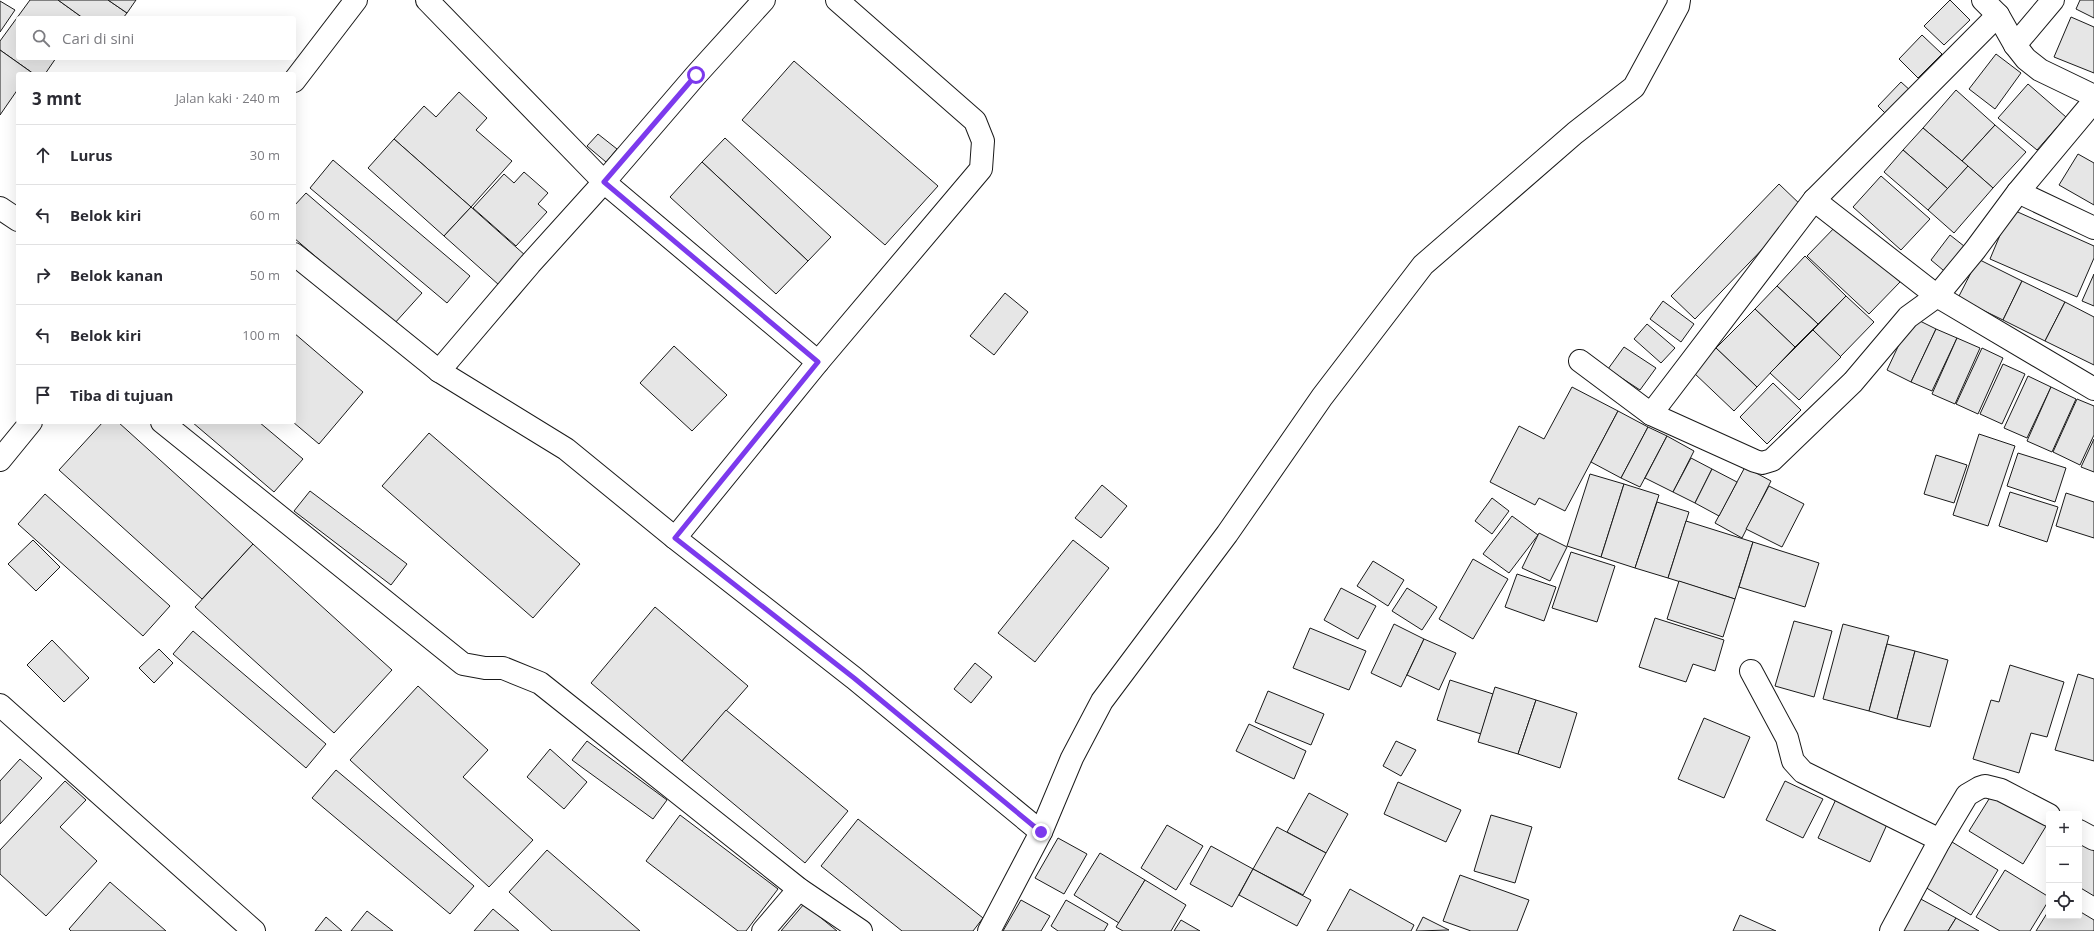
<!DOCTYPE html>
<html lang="id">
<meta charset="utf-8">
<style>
:root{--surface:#fff;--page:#f7f7f7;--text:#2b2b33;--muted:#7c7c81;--line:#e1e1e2}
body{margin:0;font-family:"Open Sans",sans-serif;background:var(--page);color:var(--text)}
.controls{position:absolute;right:12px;bottom:12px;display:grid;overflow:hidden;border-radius:4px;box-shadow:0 4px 16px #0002}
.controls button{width:36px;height:36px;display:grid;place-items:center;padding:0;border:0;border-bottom:1px solid var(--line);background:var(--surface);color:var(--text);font:20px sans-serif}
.stop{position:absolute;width:12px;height:12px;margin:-9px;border:3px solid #7c3aed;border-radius:50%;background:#fff}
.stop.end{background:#7c3aed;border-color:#fff;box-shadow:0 1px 4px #0008}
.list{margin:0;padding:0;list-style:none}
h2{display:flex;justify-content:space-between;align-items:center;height:52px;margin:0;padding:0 16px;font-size:17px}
h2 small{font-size:13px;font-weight:400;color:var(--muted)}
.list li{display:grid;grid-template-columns:26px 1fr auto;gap:12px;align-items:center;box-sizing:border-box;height:60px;padding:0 16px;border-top:1px solid var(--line)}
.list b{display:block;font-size:15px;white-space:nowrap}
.list em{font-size:13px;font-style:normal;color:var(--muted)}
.icon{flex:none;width:22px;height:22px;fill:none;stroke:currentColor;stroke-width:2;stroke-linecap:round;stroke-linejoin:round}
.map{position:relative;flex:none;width:2094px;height:931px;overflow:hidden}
.search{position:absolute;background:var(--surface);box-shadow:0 4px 16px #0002;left:16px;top:16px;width:280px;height:44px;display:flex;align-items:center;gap:10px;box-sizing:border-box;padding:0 14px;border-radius:4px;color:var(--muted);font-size:15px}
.panel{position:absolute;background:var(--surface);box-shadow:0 4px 16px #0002;left:16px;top:72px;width:280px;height:352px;border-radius:4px}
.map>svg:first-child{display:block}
.building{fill:#e6e6e6;stroke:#1a1a1a}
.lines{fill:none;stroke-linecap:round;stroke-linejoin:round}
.minor-casing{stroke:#1a1a1a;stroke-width:24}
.minor{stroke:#fff;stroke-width:22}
.route{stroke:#7c3aed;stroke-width:5}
</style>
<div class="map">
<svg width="2094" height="931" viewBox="0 0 2094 931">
<rect width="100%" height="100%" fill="#fff"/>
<!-- building -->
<g class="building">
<polygon points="30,0 58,0 83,18 18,18 18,58 56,58 45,74 34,74 0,50 0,41"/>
<polygon points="58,0 108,0 127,13 123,18 83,18"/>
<polygon points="108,0 136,0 127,13"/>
<polygon points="1950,0 1970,20 1944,45 1924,26"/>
<polygon points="2080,0 2094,0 2094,18 2076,9"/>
<polygon points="0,1 15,10 0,32"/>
<polygon points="2071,17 2094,27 2094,73 2054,57"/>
<polygon points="1922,35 1942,54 1918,78 1899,59"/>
<polygon points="0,50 31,72 29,74 18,74 18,89 0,115"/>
<polygon points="1996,54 2021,73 1995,109 1969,89"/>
<polygon points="794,61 938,186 885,245 742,120"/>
<polygon points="1901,82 1912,92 1888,116 1878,106"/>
<polygon points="2028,84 2066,117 2037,150 1998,118"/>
<polygon points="1956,90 1995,125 1962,161 1923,128"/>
<polygon points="459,92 487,118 476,130 512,161 471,207 394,139 424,106 436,117"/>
<polygon points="1995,125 2026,152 1993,188 1962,161"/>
<polygon points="1923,128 1968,166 1948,189 1903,150"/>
<polygon points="598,134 617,149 606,162 587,146"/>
<polygon points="725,138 831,237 808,261 702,162"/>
<polygon points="394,139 471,207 444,236 368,168"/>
<polygon points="1903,150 1948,189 1928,210 1884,172"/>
<polygon points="2078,154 2094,163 2094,205 2059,185"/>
<polygon points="333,160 470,276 447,303 310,188"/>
<polygon points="702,162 808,261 776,294 670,197"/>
<polygon points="1968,166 1993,188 1954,233 1928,210"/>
<polygon points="524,172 548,193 538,204 547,212 516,246 473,208 504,174 514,183"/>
<polygon points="1881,176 1930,219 1901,250 1853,207"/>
<polygon points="1779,184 1803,207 1695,319 1671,296"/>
<polygon points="306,193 422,293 394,324 294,238 294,206"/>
<polygon points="471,207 526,256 499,285 444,236"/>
<polygon points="2011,209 2094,246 2094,258 2077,297 1990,259"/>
<polygon points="1838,224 1900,282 1869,314 1807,256"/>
<polygon points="1950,235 1969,250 1949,275 1931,260"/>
<polygon points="1805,256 1846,296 1818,324 1777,286"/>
<polygon points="1978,259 2022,281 2003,320 1958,298"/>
<polygon points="2094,274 2094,306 2082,301"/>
<polygon points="2022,281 2065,302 2045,341 2003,320"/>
<polygon points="1777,286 1818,324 1795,347 1755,309"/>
<polygon points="1005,293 1028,312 994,355 970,336"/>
<polygon points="1846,296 1874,322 1840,357 1813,330"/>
<polygon points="1663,301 1694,324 1681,342 1650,319"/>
<polygon points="2065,302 2094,317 2094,365 2045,341"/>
<polygon points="1755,309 1795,347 1757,387 1716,348"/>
<polygon points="1912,317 1936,329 1911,382 1887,370"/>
<polygon points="1647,324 1675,348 1661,363 1634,339"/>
<polygon points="1936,329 1957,338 1932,391 1911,382"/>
<polygon points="1813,330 1841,357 1799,400 1770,373"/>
<polygon points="294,333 363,392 319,444 293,422"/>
<polygon points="1957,338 1980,348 1955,404 1932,394"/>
<polygon points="674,346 727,395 692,431 640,383"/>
<polygon points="1624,347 1656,368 1640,390 1608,369"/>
<polygon points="1716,348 1757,387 1734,411 1693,372"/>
<polygon points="1982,348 2003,358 1978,414 1956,404"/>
<polygon points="2003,364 2025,374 2002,424 1980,414"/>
<polygon points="2028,376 2051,387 2027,438 2004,428"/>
<polygon points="1773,383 1801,410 1767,444 1740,417"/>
<polygon points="1572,387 1618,411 1565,511 1539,498 1535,505 1490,482 1519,426 1544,439"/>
<polygon points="2051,387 2076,399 2052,452 2027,441"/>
<polygon points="2077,399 2094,406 2094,435 2080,465 2053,452"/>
<polygon points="1618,411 1648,427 1621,478 1591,462"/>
<polygon points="103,422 118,422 253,544 202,599 59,470"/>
<polygon points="192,422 259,422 303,459 274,492"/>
<polygon points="1648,427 1667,436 1640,487 1621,478"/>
<polygon points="429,433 580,564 533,618 382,486"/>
<polygon points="1979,434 2015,446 1988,526 1953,515"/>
<polygon points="1667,436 1694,451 1673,492 1645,478"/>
<polygon points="2094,439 2094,472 2081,467"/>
<polygon points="2018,453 2066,468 2055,502 2007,486"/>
<polygon points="1936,455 1967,465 1954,503 1924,494"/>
<polygon points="1691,458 1712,469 1695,503 1673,492"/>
<polygon points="1745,467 1771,481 1742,538 1715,523"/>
<polygon points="1712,469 1737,482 1719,516 1695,503"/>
<polygon points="1590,474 1624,484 1601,557 1567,546"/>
<polygon points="1624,484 1659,495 1635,568 1601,557"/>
<polygon points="1102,485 1127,506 1101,538 1075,518"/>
<polygon points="1769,486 1804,504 1782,547 1746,529"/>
<polygon points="310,491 407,564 391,585 294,511"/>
<polygon points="2010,492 2058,507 2047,542 1999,526"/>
<polygon points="2066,493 2094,502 2094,538 2056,526"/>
<polygon points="45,494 170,606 143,636 18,524"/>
<polygon points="1492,498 1509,511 1492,534 1475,521"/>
<polygon points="1657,502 1689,512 1668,578 1635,568"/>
<polygon points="1512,516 1538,535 1509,573 1483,554"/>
<polygon points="1686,521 1753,542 1735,599 1668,578"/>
<polygon points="1539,533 1567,547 1550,581 1522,568"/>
<polygon points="33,540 60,567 36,591 8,564"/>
<polygon points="1073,540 1109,568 1035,662 998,633"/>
<polygon points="1753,542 1819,563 1805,607 1739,587"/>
<polygon points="253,544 392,670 334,733 195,607"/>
<polygon points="1571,552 1615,566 1597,622 1552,608"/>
<polygon points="1473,559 1508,579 1473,639 1439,619"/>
<polygon points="1373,561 1404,580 1388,606 1357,586"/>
<polygon points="1517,574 1556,587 1544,621 1505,607"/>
<polygon points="1679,581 1735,599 1723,637 1667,619"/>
<polygon points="1341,588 1376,606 1358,639 1324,620"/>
<polygon points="1407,588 1437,607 1422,630 1392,611"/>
<polygon points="655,607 748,686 682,761 591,683"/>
<polygon points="1655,618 1724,640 1715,671 1693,664 1686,682 1639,667"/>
<polygon points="1794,621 1832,631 1814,697 1775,686"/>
<polygon points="1394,624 1424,639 1401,687 1371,673"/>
<polygon points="1843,624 1889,636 1869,711 1823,699"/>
<polygon points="1310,628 1366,651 1349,690 1293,668"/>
<polygon points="193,631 326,744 306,768 173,654"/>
<polygon points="1424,639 1456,653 1439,690 1407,675"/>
<polygon points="52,640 89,678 64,702 27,665"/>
<polygon points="1887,644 1915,651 1897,719 1869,711"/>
<polygon points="159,649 173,663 154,683 139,668"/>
<polygon points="1915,651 1948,660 1930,727 1897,719"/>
<polygon points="975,663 992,677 971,703 954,689"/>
<polygon points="2010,665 2064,682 2047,737 2031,733 2019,773 1973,759 1991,700 1999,702"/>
<polygon points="2078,674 2094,679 2094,761 2055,750"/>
<polygon points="1450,680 1493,694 1481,734 1437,720"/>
<polygon points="418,686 488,750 463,777 533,840 489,887 350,760"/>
<polygon points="1495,687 1536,700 1518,754 1478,742"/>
<polygon points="1268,691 1324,714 1311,745 1255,722"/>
<polygon points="1536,700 1577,713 1560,768 1518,754"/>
<polygon points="726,710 848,811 805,863 682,761"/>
<polygon points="1704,718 1750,737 1724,798 1678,779"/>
<polygon points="1249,724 1306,751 1294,779 1236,751"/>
<polygon points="587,741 667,800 653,819 572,760"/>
<polygon points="1396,741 1416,750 1401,776 1383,766"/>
<polygon points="550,749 587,782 564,809 527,777"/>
<polygon points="20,759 42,778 0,824 0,781"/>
<polygon points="336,770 474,886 450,914 312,798"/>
<polygon points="65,781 86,800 60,827 97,861 46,916 0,874 0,850"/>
<polygon points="1785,781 1823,799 1803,838 1766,820"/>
<polygon points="1398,782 1461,810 1446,842 1384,814"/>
<polygon points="1994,791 2048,823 2023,864 1969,831"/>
<polygon points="1309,793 1348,814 1326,853 1287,832"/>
<polygon points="1837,797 1889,820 1870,862 1818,838"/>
<polygon points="680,815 778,889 746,931 738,931 646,861"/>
<polygon points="1491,815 1532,827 1515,883 1474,871"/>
<polygon points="858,819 983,918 973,931 902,931 821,866"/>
<polygon points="1167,825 1203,846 1176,890 1141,868"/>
<polygon points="1277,827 1326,853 1303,895 1253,869"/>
<polygon points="2079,833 2094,842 2094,896 2079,887"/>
<polygon points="1058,838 1087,854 1064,894 1035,878"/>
<polygon points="1952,842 1998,870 1971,915 1925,887"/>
<polygon points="1211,846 1253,869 1232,907 1190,884"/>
<polygon points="547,850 640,931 552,931 509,892"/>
<polygon points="1100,853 1145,880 1119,923 1074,895"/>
<polygon points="1253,869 1311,900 1297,926 1239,895"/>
<polygon points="2005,870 2049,897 2049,900 2030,931 2000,931 1976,917"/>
<polygon points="1460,875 1529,900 1517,931 1471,931 1443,921"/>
<polygon points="1145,880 1186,905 1171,931 1123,931 1116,927"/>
<polygon points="110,882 166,931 71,931 69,929"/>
<polygon points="1350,889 1414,925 1411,931 1327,931"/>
<polygon points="1917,897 1956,918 1948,931 1897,931"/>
<polygon points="1021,900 1050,916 1041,931 1003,931"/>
<polygon points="1066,900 1108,924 1104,931 1058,931 1051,926"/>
<polygon points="804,904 837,931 781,931"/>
<polygon points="493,909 519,931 474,931"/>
<polygon points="2049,910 2049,916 2079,916 2079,911 2094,920 2094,931 2036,931"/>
<polygon points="367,911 393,931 351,931"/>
<polygon points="1740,915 1776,931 1733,931"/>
<polygon points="326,917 342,931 315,931"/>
<polygon points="1423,917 1449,930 1416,931"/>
<polygon points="1956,918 1979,931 1948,931"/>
<polygon points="1181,920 1200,931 1174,931"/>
</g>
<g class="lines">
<!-- minor casing -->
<g class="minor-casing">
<g id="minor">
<polyline points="427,0 604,182 818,362"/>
<polyline points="1983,0 1998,15 2015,45 2026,59 2040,70 2094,96"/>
<polyline points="2015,45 2053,0"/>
<polyline points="294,81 356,0"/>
<polyline points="2018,192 2094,228"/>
<polyline points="1814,200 1937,296 2094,389"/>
<polyline points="0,208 18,220"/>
<polyline points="294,254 439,371 566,449 675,538 854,678 1041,832"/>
<polyline points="1580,361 1651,414 1755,461 1762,463 1772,460 1853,382 1908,317 1937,296 1975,250 2018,192 2094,101"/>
<polyline points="439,371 530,264 604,182 696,75 764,0"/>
<polyline points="1651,414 1814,200 1998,15"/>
<polyline points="162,422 463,664 485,668 503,668 540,683 799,889 861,931"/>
<polyline points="0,460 31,422"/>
<polyline points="675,538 818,362 981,169 983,141 975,121 837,0"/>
<polyline points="1751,671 1787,738 1793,761 1803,772 1940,840"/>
<polyline points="0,705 254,931"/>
<polyline points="2079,831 2094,839"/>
<polyline points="763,931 799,889"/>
<polyline points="989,931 1041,832 1072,758 1102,701 1227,534 1322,397 1423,265 1575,133 1634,87 1678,6 1679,0"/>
<polyline points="1891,931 1940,840 1967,795 1979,788 1985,786 2001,790 2049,815"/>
</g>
</g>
<!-- minor -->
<use href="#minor" class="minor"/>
</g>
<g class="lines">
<!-- route -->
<polyline class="route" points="696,75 604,182 818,362 675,538 854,678 1041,832"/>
</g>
</svg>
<div class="controls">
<button>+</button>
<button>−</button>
<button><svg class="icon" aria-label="locate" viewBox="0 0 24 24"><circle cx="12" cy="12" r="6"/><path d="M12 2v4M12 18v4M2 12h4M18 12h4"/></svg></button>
</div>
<div class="stop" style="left:696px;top:75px"></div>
<div class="stop end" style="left:1041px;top:832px"></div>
<div class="search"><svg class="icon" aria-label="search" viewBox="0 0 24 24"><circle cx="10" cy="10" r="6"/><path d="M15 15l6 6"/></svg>Cari di sini</div>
<section class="panel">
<h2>3 mnt<small>Jalan kaki · 240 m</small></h2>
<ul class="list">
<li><svg class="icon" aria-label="ahead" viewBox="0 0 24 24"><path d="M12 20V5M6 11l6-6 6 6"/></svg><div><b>Lurus</b></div><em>30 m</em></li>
<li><svg class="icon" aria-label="left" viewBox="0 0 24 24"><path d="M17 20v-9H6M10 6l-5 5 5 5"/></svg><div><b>Belok kiri</b></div><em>60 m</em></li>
<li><svg class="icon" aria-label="right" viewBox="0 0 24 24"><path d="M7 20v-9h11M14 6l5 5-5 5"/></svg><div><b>Belok kanan</b></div><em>50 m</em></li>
<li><svg class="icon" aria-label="left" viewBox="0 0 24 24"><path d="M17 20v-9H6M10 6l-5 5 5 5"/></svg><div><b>Belok kiri</b></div><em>100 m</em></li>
<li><svg class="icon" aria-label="arrive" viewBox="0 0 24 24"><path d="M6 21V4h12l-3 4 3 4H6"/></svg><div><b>Tiba di tujuan</b></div></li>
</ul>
</section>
</div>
